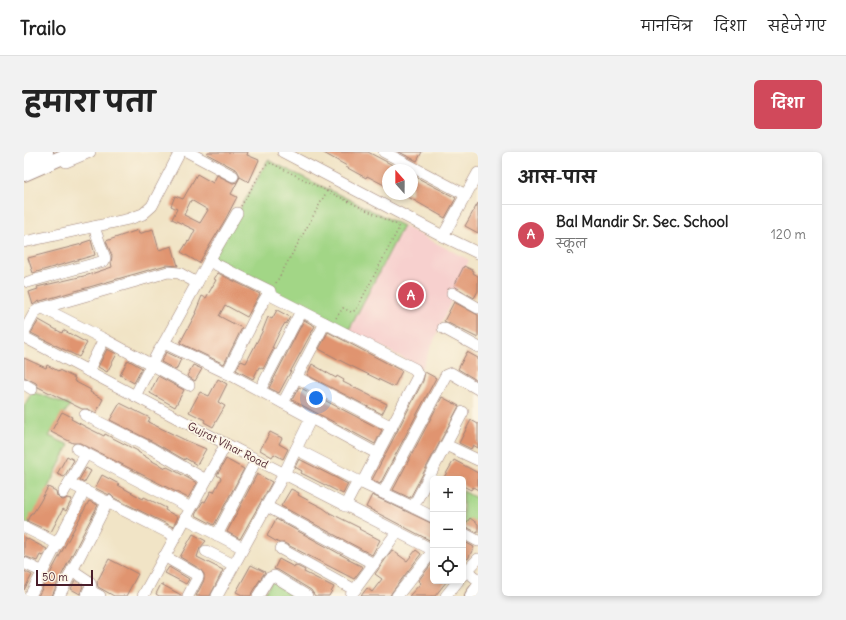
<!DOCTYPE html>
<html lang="hi">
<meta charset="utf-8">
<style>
:root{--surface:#fff;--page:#f2f2f2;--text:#222;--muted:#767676;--line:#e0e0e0;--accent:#d1495b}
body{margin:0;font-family:Delius,"Playpen Sans Deva",sans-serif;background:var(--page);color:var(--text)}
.controls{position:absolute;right:12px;bottom:12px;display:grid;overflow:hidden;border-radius:6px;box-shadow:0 2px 6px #0003}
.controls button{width:36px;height:36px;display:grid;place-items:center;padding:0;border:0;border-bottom:1px solid var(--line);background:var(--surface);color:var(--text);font:20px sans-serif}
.compass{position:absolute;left:358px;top:12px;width:36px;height:36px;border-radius:50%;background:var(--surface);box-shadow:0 2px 6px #0003;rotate:339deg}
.scale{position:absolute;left:12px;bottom:10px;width:57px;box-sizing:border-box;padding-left:4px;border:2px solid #4a1f2b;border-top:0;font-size:11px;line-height:14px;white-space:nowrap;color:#4a1f2b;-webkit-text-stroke:3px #fcf5e5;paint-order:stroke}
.you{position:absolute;left:292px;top:246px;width:14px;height:14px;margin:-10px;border:3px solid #fff;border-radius:50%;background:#1a73e8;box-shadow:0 0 0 6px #1a73e833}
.badge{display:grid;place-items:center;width:26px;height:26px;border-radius:50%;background:var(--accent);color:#fff;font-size:13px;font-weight:700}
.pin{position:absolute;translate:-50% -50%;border:2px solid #fff;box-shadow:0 1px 4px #0006}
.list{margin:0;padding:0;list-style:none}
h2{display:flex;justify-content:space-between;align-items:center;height:52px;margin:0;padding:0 16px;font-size:17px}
h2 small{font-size:13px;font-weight:400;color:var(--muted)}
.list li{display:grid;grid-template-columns:26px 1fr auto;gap:12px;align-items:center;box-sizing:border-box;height:60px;padding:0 16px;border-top:1px solid var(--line)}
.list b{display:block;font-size:15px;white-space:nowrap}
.list p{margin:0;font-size:13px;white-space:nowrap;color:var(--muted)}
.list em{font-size:13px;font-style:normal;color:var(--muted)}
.icon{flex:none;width:22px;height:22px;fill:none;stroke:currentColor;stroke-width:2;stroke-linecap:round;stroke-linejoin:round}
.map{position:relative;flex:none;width:454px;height:444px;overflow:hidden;border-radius:6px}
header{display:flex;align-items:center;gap:24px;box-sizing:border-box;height:56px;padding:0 20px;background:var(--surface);border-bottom:1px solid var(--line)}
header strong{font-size:19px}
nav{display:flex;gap:22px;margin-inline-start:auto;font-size:14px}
.intro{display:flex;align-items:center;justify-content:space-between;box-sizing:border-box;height:96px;padding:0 24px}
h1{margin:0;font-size:28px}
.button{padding:10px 18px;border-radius:6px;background:var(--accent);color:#fff;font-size:14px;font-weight:700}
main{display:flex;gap:24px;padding:0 24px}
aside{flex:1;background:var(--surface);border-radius:6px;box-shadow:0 2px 6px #0003}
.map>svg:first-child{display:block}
.built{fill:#f7d0ce}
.green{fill:#a2d686;stroke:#767a58}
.building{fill:#e09470;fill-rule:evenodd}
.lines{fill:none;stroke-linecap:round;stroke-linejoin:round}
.minor-casing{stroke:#9e8278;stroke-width:12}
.major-casing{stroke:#9e8278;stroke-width:16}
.path{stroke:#9e8278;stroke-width:1.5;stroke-dasharray:1 3;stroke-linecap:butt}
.minor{stroke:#fff;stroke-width:11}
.major{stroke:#fff;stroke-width:14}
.labels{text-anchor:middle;stroke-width:3.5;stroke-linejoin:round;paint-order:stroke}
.street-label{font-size:11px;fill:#4a1f2b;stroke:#fcf5e5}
</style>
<header>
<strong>Trailo</strong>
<nav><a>मानचित्र</a><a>दिशा</a><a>सहेजे गए</a></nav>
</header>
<div class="intro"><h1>हमारा पता</h1><a class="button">दिशा</a></div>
<main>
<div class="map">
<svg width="454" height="444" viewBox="0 0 454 444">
<rect width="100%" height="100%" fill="#fcf5e5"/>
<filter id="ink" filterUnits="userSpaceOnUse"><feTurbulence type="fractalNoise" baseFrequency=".025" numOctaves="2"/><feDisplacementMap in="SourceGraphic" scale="8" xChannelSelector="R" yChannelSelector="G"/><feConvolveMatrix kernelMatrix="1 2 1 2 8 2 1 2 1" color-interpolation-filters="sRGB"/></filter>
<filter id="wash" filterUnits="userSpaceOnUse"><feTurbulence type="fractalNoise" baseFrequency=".012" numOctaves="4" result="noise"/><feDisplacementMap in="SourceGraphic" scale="16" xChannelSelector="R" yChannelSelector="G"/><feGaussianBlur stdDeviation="0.9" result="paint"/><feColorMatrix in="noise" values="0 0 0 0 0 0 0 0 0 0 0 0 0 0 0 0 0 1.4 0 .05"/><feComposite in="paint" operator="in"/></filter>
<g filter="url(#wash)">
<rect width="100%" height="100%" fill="#f1e4c6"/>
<!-- built -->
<polygon class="built" points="379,74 445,108 398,216 325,178"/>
<!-- green -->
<g class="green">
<polygon points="244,8 379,74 325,178 185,111"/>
<polygon points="8,240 46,253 25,284 45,293 4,376 0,374 0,254"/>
<polygon points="439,339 454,347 454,363 446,377 439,373"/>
<polygon points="248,429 274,444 239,444"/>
</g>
<g id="blocks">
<!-- building -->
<g class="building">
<path d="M184,0H224L223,3L235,8L225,30L216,25L207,42L213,45L201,68L175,111L157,100L164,89L165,90L171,78L148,67L153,57L147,54L151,44L159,47L173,22L189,31L193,23L209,31L213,30L216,24L213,18L183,2ZM167,48L184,58L176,71L160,63Z"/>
<polygon points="298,0 344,0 378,18 364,18 364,35 343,24 342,26 331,20 322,15 323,14"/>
<polygon points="375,0 398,0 393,9"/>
<polygon points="388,23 432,46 421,66 379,42 388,42"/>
<polygon points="454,51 454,81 441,74"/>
<polygon points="129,77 135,98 148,94 154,114 142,113 13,150 9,153 5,140 14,137 13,135 64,123 88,115 87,110 88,104 82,89 114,78 115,82"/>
<polygon points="67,88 71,103 9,121 4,106 58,92 58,91"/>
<polygon points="440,114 450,119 449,121 454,124 454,139 450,146 430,134"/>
<polygon points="194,121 236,142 223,165 201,153 195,164 218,176 200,212 156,191 172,161 171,161 178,144 182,146 192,128 190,127"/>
<polygon points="430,150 454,163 454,186 420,169"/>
<polygon points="253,158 266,165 262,172 261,171 255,181 248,196 250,196 239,217 235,215 229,227 212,218 217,209 222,211 238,180 244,165 248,167"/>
<polygon points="15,168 38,181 39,178 63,191 55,205 7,181"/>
<polygon points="280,168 291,174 255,241 245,236"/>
<polygon points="304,180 378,219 370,235 321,211 295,197"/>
<polygon points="83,197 93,202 83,220 74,215"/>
<polygon points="142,200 157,207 152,218 137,210"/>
<polygon points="443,200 454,206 454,229 434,217"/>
<polygon points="0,206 22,216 23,213 34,219 35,218 51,226 50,229 67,238 66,240 79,247 72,261 64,257 58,257 14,235 12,231 0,225"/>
<polygon points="104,208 118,216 110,231 96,223"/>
<polygon points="288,212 312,226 313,224 320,228 319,230 363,252 358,262 283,223"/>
<polygon points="169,213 178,217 171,229 163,224"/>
<polygon points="401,220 412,226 356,332 348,328 399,229"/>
<polygon points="134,224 160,238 151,255 126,241"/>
<polygon points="194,227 203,232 194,250 201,254 189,275 180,270 181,268 165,260 176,240 185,244"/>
<polygon points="275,235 358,278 351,292 268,248"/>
<polygon points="418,245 435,254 386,346 369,338"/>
<polygon points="96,251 126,266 124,270 161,288 182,297 173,313 161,306 161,308 131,291 86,268"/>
<polygon points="38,260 48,265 47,267 62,275 80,284 81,282 114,299 114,300 130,310 142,316 143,315 153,320 173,331 164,346 56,291 49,291 27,280"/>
<polygon points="447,268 454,272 454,296 449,293 447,297 435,291"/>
<polygon points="246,280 258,286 255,292 264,297 259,307 250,302 248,305 236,298"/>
<polygon points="43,304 50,308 40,325 33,322"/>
<polygon points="202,307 220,317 190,373 171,363 179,349 181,350 187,339 190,340 197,326 193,323"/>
<polygon points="275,307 324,332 319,342 277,321 278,319 271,315"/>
<polygon points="430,308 454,321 454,338 449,335 447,338 439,334 439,327 419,327"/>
<polygon points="62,316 67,319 60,331 55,328"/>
<polygon points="233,322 248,330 216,387 203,380"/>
<polygon points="78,323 95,332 94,333 119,347 120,345 142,356 141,358 154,365 149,375 90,346 87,343 83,342 71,336"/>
<polygon points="24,335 32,339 33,344 36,347 39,348 44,346 48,347 42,359 39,357 27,380 3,369 7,361 9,361 16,350"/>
<polygon points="267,337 275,341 274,343 299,356 306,361 336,376 335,377 356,388 348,403 257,354"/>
<polygon points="348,343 409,372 409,390 342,355"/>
<polygon points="65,349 74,353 34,430 28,444 14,444"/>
<polygon points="446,366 454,372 454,381 440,374"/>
<polygon points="252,367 325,407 325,408 339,415 330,427 260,391 255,391 243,384"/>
<polygon points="169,382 182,389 176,396 173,405 199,418 186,444 172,444 180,428 180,422 176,417 156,405"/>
<polygon points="0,385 23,397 19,404 16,403 13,409 0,404"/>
<polygon points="439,389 450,395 444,407 439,405"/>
<polygon points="368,398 383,409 392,398 397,402 368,440 366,444 337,444 343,436 348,440 358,427 351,422"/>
<polygon points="85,407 114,422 102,444 90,444 74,435 73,430"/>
<polygon points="255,407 270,415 271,413 281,418 280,420 310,435 305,444 291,444 287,438 254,418 250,417"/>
<polygon points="409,410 409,429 423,429 411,444 385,444 397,431 394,429"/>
<polygon points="227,413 241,420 228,440 227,444 220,444 212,440"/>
<polygon points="145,415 165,427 162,432 141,421"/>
<polygon points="0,419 8,423 0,438"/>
<polygon points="51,428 59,434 56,442 47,437"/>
<polygon points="137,432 157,443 157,444 135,444 132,442"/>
</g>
</g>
</g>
<g filter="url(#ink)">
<use href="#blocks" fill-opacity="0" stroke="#9e8278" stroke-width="1"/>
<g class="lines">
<!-- minor casing -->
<g class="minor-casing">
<g id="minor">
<polyline points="164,0 209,24"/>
<polyline points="259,0 419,84 454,101"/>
<polyline points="360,0 442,43"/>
<polyline points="0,2 5,0"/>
<polyline points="42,10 66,0"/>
<polyline points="213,61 185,109 246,139 244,142"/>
<polyline points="419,84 454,21"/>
<polyline points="0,90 105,67 119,62 128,54 156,0"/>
<polyline points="4,130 80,109 81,106 70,75"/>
<polyline points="173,131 185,109"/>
<polyline points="428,141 454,156"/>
<polyline points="19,156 80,187 165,233"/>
<polyline points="419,176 454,195"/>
<polyline points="0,180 11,160 15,157 144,120 155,121 173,131 140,191 203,221 354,302"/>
<polyline points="0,185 202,292 409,398"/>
<polyline points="64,219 80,187"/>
<polyline points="203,221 238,152 244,142 391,217 394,223 393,226 338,331 334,329 321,354"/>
<polyline points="272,225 368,275"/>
<polyline points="0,232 8,237"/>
<polyline points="236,238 277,159"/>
<polyline points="111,244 134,200 140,191"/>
<polyline points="259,251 301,171"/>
<polyline points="61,263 128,297 182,328"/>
<polyline points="422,293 454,308"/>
<polyline points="53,297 167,356"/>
<polyline points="272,297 334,329"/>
<polyline points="45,331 151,384"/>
<polyline points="338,331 389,355"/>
<polyline points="39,341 62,302"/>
<polyline points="359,341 422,223 427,221 454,237"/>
<polyline points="242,354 350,412"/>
<polyline points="409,365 389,355 439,260"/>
<polyline points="161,366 219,396"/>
<polyline points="0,375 34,392"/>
<polyline points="439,381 454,389"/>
<polyline points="193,383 232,308"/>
<polyline points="257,397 331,438"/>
<polyline points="182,399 210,413"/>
<polyline points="140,404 173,423 174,425 164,444"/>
<polyline points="0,411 19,420"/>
<polyline points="439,416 454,428"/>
<polyline points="48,418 66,430 67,435 62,444"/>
<polyline points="439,423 454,407"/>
<polyline points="65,438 76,444"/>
<polyline points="327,443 373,380"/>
<polyline points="6,444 61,338"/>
<polyline points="35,444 84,349"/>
<polyline points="119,444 202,292"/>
<polyline points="193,444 260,322 287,266"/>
<polyline points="234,444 245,426 250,424 283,444"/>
<polyline points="373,444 409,399"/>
<polyline points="422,444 434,429"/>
</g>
</g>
<!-- major casing -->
<g class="major-casing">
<g id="major">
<polyline points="0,10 22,0"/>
<polyline points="0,22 50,0"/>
<polyline points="448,444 454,436"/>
</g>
</g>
<!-- path -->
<g class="path">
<polyline points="305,35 303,39 373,73 375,76 332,158 327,160 319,156 312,166"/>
<polyline points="217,54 241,14 247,11 303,39"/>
<polyline points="252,131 303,39"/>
</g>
<!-- minor -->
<use href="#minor" class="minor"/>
<!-- major -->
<use href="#major" class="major"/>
</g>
</g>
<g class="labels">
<!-- street labels -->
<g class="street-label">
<text transform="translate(204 293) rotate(27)" y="4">Gujrat Vihar Road</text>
</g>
</g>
</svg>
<div class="controls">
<button>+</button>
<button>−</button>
<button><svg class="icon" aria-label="locate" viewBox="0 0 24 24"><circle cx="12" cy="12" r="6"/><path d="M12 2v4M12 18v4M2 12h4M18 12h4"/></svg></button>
</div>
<svg class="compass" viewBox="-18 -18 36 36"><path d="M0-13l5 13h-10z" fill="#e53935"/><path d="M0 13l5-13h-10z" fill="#767676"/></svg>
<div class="scale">50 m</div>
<div class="you"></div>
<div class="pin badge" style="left:387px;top:143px">A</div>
</div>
<aside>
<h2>आस-पास<small></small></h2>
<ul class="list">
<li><span class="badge">A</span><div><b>Bal Mandir Sr. Sec. School</b><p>स्कूल</p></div><em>120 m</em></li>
</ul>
</aside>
</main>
